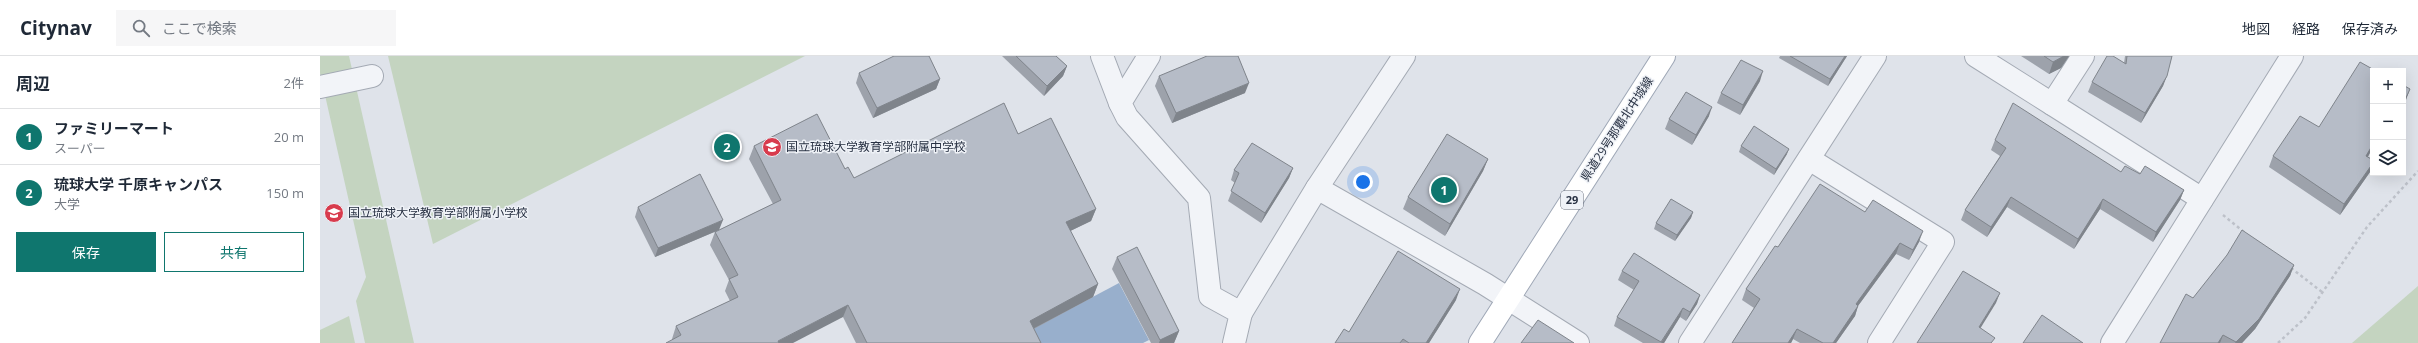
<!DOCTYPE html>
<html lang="ja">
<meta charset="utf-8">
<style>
:root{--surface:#fff;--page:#f6f6f7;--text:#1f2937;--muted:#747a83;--line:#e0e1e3;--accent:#0f766e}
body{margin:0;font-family:"Open Sans","Noto Sans JP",sans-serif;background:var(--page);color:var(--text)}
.controls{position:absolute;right:12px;top:12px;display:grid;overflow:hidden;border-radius:0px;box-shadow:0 4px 16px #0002}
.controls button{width:36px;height:36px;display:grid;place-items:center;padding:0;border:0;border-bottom:1px solid var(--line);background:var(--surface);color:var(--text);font:20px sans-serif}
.you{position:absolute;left:1043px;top:126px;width:14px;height:14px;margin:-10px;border:3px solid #fff;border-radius:50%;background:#1a73e8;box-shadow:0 0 0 6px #1a73e833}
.badge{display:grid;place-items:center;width:26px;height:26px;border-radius:50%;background:var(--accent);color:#fff;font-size:13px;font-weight:700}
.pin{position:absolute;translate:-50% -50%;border:2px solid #fff;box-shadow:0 1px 4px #0006}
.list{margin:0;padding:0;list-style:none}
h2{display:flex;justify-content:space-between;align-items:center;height:52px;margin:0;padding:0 16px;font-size:17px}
h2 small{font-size:13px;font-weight:400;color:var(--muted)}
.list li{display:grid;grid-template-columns:26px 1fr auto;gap:12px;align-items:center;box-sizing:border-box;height:56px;padding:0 16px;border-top:1px solid var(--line)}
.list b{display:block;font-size:15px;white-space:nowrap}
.list p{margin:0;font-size:13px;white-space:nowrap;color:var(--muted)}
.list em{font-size:13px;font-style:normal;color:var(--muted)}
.actions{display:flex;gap:8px;padding:12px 16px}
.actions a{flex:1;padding:9px 0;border:1px solid var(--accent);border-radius:0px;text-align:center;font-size:14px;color:var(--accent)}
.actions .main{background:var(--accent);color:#fff}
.icon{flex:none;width:22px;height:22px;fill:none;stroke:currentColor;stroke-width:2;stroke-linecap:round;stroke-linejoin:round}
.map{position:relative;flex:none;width:2098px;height:287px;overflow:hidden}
header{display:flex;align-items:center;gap:24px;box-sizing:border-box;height:56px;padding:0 20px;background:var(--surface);border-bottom:1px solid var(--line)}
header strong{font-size:19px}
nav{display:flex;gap:22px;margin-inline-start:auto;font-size:14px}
.search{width:280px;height:36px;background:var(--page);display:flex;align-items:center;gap:10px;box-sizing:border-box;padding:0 14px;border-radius:0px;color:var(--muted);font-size:15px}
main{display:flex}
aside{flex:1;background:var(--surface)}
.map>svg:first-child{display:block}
.green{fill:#c4d4c0}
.water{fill:#98afcc}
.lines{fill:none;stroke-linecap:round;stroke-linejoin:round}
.minor-casing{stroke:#a4aab4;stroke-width:24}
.major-casing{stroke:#9ea7b6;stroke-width:24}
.path{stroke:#bdc1c9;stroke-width:2.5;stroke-dasharray:3 3;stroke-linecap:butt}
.minor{stroke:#f2f4f8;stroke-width:22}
.major{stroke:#fff;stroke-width:22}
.wall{fill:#9da2ab}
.shaded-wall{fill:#7f848b}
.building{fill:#b6bcc7;stroke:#7f848b}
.labels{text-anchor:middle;stroke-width:3;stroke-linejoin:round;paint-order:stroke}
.shield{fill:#eff2f7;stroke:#636a78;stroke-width:1}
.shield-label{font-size:11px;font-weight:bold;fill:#273042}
.street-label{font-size:12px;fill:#273042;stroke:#eff2f7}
.poi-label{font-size:12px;fill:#273042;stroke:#eff2f7;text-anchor:start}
</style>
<header>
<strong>Citynav</strong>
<div class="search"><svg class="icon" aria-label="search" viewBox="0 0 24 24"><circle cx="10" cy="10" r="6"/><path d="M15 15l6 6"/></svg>ここで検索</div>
<nav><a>地図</a><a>経路</a><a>保存済み</a></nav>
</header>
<main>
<aside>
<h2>周辺<small>2件</small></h2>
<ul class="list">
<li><span class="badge">1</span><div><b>ファミリーマート</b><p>スーパー</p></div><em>20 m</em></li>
<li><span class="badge">2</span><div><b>琉球大学 千原キャンパス</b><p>大学</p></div><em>150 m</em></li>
</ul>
<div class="actions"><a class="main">保存</a><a>共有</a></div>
</aside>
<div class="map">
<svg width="2098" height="287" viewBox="0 0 2098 287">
<rect width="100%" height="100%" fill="#dfe3ea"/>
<!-- green -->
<g class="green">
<polygon points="0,0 29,0 94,287 45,287 36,245 46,221 0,17"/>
<polygon points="68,0 485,0 113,188"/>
<polygon points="2098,230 2098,287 2032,287"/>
<polygon points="29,260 35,287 0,287 0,274"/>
</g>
<!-- water -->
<polygon class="water" points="799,227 829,284 823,287 710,287 705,277"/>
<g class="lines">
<!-- minor casing -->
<g class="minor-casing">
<g id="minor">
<polyline points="782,0 800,47"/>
<polyline points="829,0 800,47 807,61 879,142 890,240 921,257 914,287"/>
<polyline points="1656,0 1732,48"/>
<polyline points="1763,0 1732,48 1882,143"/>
<polyline points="0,31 52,20"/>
<polyline points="1489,103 1623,186 1559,287"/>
<polyline points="997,132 1084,0"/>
<polyline points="921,257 997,132 1165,228 1258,287"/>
<polyline points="1370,287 1555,0"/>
<polyline points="1792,287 1972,0"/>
</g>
</g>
<!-- major casing -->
<g class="major-casing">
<polyline id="major" points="1160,287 1344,0"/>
</g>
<!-- path -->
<g class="path">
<polyline points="1903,159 1924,176"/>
<polyline points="1971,212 2002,236"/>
<polyline points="1958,287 1985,262 2047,171 2098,115"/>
</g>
<!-- minor -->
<use href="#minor" class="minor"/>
<!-- major -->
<use href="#major" class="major"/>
</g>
<!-- wall -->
<g class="wall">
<polygon points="682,0 736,0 747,10 743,20 724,40"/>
<polygon points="1460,0 1527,0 1508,30 1459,2"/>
<polygon points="1701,0 1749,0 1741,12 1729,18"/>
<polygon points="1805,0 1852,0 1843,30 1821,67 1768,36 1772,26 1804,7"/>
<polygon points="2053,15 2053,91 2048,101 2053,104 2053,108 2050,116 2020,159 1949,111 1953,100 1999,71"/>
<polygon points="539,17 620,23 616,33 553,62 536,27"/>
<polygon points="839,20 925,37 852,67 835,30"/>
<polygon points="1440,25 1420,59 1397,47 1401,37"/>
<polygon points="1389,60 1372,89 1345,73 1349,63"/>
<polygon points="698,78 776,153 771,165 750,175 778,228 773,241 714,273 721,287 536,287 523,261 352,284 352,283 356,270 410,245 405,235 409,224 390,189 395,176 453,148 429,103 434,90 525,113 534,122"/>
<polygon points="1675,84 1801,116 1820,118 1864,134 1860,144 1833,186 1780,153 1754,193 1687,151 1667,181 1641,164 1645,154 1680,100 1671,94"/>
<polygon points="1421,90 1467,98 1454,119 1419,96"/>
<polygon points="1168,103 1163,115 1125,180 1083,153 1088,141"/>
<polygon points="973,112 969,122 941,167 908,145 915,127 911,124 914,114"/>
<polygon points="318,151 399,174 335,201 315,161"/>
<polygon points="1373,156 1371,162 1355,185 1334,173 1336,167"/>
<polygon points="1545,156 1599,186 1589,204 1576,198 1538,250 1535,260 1516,287 1480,287 1473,283 1471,287 1412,287 1434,252 1422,244 1426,233 1458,191"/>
<polygon points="797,201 859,275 854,287 831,287 792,213"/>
<polygon points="1974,209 1970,220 1935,273 1922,287 1840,287 1873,242"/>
<polygon points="1302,215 1380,239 1377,248 1366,265 1360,261 1344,287 1323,287 1294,270 1297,261 1314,234 1298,224"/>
<polygon points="1136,244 1109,287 1015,287"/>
</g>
<!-- shaded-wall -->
<g class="shaded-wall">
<polygon points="1525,0 1527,0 1508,30 1510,23"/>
<polygon points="1744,0 1749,0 1741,12 1729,18 1733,6"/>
<polygon points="747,10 743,20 724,40 727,30"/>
<polygon points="1443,15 1440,25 1420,59 1423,49"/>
<polygon points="1847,20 1843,30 1821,67 1825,57"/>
<polygon points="620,23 616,33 553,62 557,52"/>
<polygon points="929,27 925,37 852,67 856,57"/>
<polygon points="2090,33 2086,44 2083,51 2083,48"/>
<polygon points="1392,51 1389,60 1372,89 1376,79"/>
<polygon points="2053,88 2053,91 2042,111 2046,100"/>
<polygon points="1469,93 1467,98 1454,119 1456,113"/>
<polygon points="1168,103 1163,115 1125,180 1130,168"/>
<polygon points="2053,107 2050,116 2020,159 2024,148"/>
<polygon points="973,112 969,122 941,167 945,157"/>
<polygon points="1864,134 1860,144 1833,186 1836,176"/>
<polygon points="1691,141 1687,151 1667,181 1671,171"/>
<polygon points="1783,143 1780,153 1754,193 1758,183"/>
<polygon points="776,153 771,165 742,179 746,166"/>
<polygon points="1373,156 1371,162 1355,185 1357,179"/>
<polygon points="403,164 399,174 335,201 338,192"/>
<polygon points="1603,175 1599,186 1589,204 1593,194"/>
<polygon points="1580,187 1576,198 1532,258 1536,248"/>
<polygon points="1974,209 1970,220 1935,273 1922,287 1915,287"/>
<polygon points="778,228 773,241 705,277 710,265"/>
<polygon points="1140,233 1136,244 1109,287 1106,287"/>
<polygon points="1680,237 1676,247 1655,281 1659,271"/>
<polygon points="1380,239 1377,248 1366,265 1370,256"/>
<polygon points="528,249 523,261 473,287 457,287 458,285"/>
<polygon points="1538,250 1535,260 1516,287 1513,287"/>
<polygon points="1363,252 1360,261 1344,287 1341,287"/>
<polygon points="1477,273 1473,283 1471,287 1468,287"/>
<polygon points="859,275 854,287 839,287 840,284"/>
<polygon points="1903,279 1900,287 1898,287"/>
</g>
<!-- building -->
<g class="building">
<polygon points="574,0 609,0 620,23 557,52 539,17"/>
<polygon points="696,0 736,0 747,10 727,30"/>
<polygon points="887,0 918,0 929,27 856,57 839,20"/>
<polygon points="1470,0 1525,0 1510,23"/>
<polygon points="1724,0 1744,0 1733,6"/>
<polygon points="1787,0 1793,0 1806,8 1807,0 1852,0 1847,20 1825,57 1772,26"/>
<polygon points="1421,4 1443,15 1423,49 1401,37"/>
<polygon points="2040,6 2056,15 2053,15 2053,88 2046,100 2053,104 2053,107 2024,148 1953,100 1980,60 1999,71"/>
<polygon points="2083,29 2090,33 2083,48"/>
<polygon points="1366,36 1392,51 1376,79 1349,63"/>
<polygon points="684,47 698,78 731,62 776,153 746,166 778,228 710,265 721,287 547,287 528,249 458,285 459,287 346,287 361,279 356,270 418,241 409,223 418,219 395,176 461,144 434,90 497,58 525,113 528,111 534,122"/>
<polygon points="1693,47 1801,116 1805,110 1820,118 1825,110 1864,134 1836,176 1783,143 1758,183 1691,141 1671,171 1645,154 1686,92 1675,84"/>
<polygon points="1434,70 1469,93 1456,113 1421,90"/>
<polygon points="1127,78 1168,103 1130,168 1088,141"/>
<polygon points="932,87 973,112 945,157 911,135 919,117 914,114"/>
<polygon points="380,118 403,164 338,192 318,151"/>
<polygon points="1500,128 1545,156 1553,144 1603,175 1593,194 1580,187 1536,248 1538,250 1513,287 1503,287 1477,273 1468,287 1412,287 1440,243 1426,233 1455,190 1458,191"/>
<polygon points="1351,143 1373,156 1357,179 1336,167"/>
<polygon points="1922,174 1974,209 1939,263 1916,286 1903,279 1898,287 1840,287 1866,238 1873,242 1907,199"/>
<polygon points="817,191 859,275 840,284 797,201"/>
<polygon points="1078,195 1140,233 1106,287 1089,287 1083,283 1080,287 1015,287 1024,273 1029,276"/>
<polygon points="1314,197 1380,239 1370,256 1363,252 1341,286 1297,261 1319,225 1302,215"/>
<polygon points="1643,215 1680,237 1659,271 1675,282 1671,287 1597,287"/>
<polygon points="1722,259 1763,287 1703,287"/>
<polygon points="1218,264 1254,287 1201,287"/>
</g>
<!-- icons -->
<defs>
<g id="school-disc" transform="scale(1)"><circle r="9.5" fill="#d83b4d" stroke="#eff2f7"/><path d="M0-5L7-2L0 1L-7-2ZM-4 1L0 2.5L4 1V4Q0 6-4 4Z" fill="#fff"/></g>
</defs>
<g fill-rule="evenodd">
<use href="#school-disc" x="452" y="91"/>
<use href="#school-disc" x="14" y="157"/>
</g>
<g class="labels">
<!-- shield labels -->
<rect class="shield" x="1241" y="135" width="22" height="18" rx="3"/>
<g class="shield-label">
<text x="1252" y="148">29</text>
</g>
<!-- street labels -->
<g class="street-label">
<text transform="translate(1297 73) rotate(-57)" y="4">県道29号那覇北中城線</text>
</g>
<!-- poi labels -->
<g class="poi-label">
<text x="466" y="95">国立琉球大学教育学部附属中学校</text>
<text x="28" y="161">国立琉球大学教育学部附属小学校</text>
</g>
</g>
</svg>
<div class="controls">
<button>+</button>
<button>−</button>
<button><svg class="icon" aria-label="layers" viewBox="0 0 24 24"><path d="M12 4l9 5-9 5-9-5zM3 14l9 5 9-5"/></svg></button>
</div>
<div class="you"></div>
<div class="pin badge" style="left:1124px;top:134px">1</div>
<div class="pin badge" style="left:407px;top:91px">2</div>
</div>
</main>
